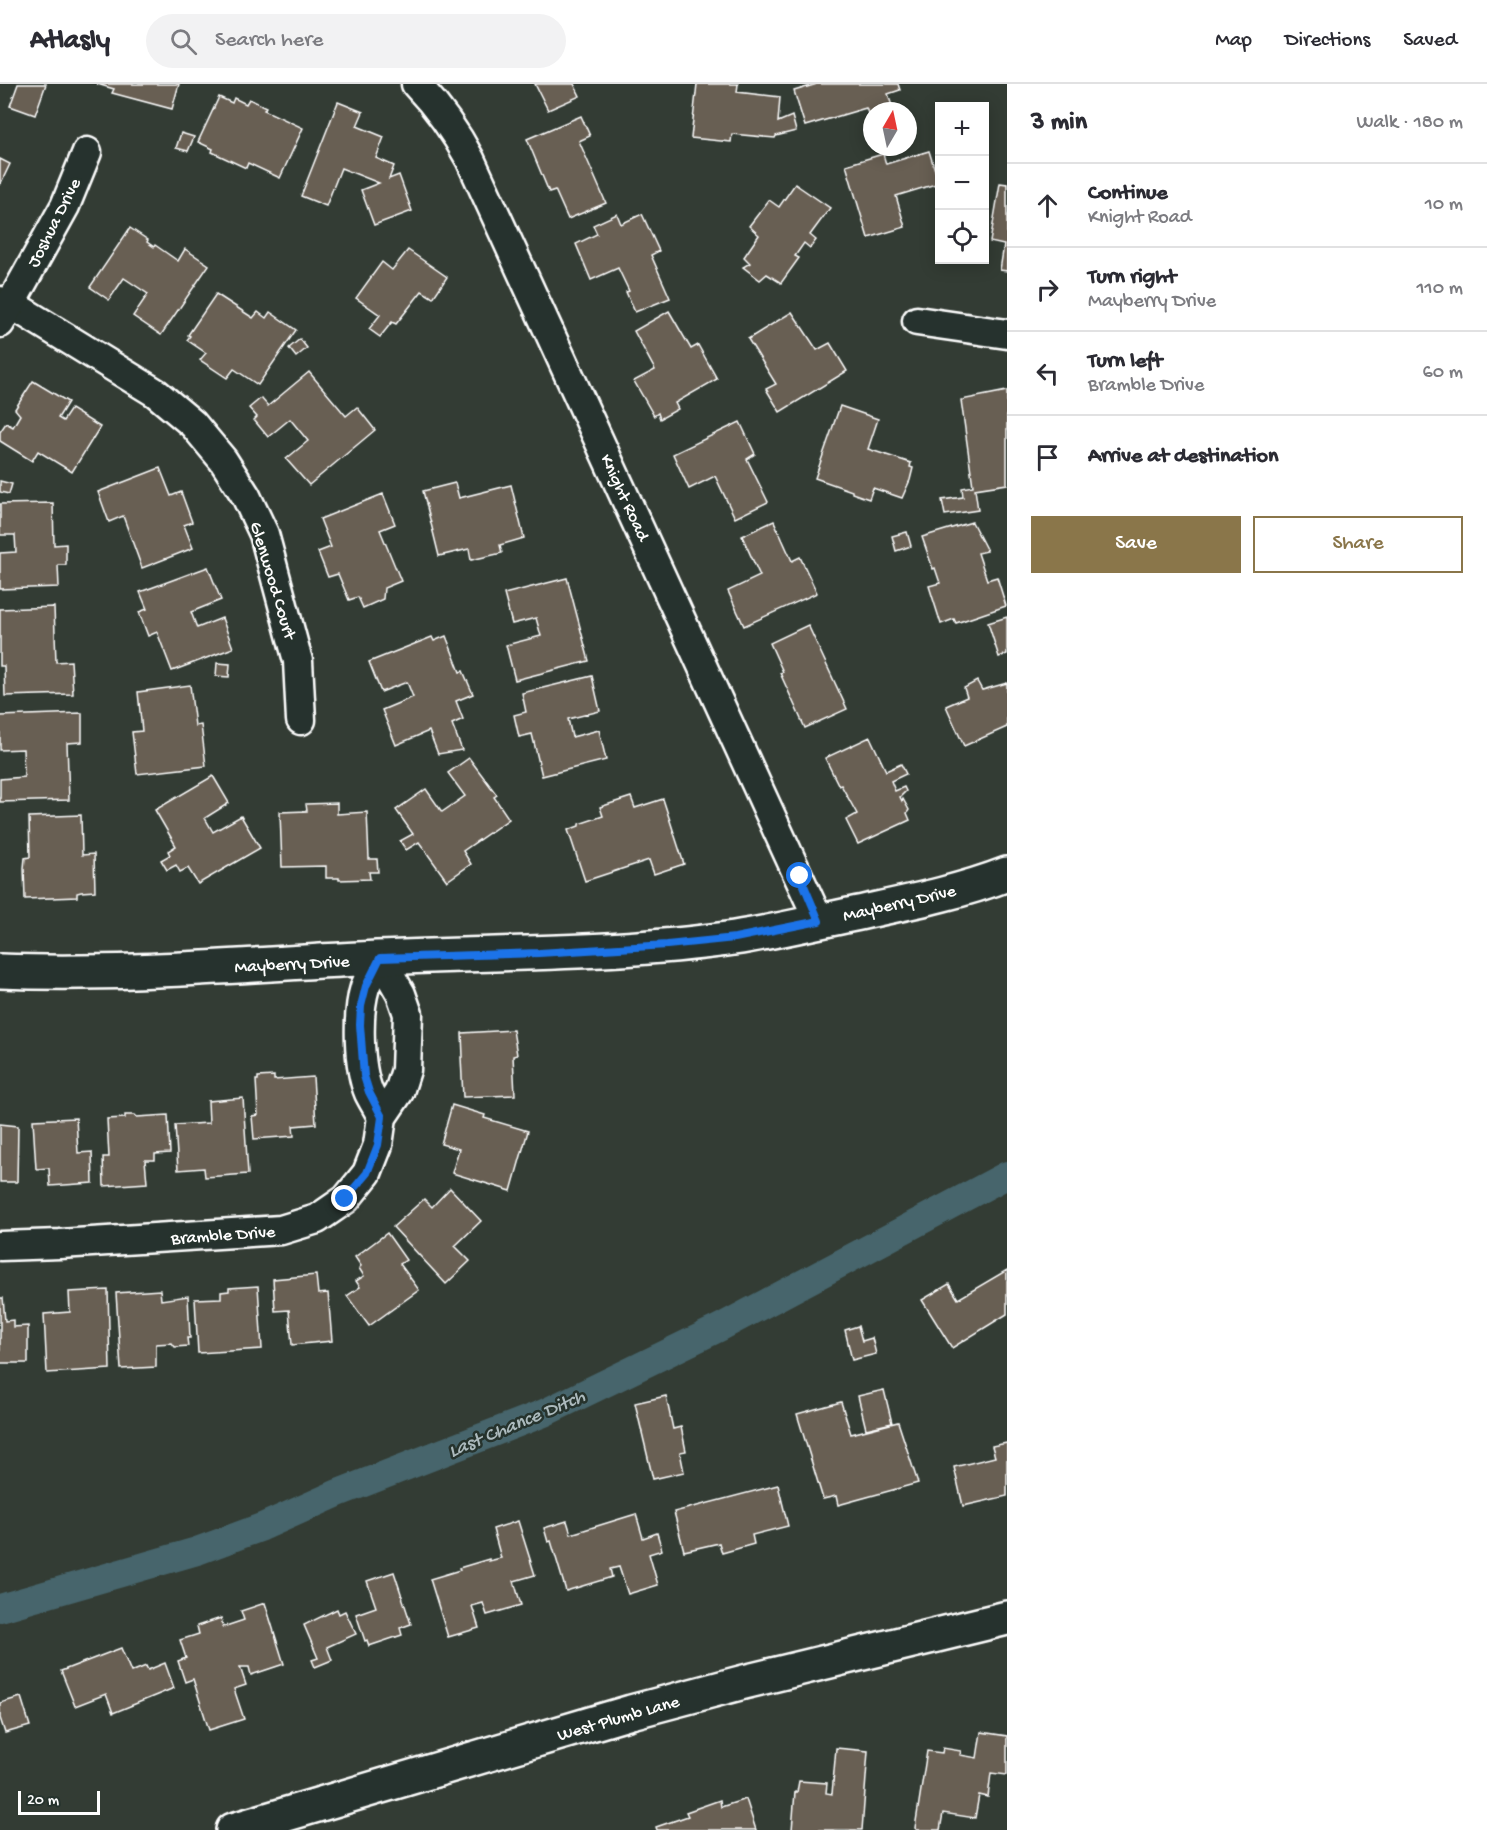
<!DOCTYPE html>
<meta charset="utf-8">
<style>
:root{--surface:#fff;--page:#f2f2f3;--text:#2b2b33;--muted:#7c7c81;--line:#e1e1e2;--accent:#8a764a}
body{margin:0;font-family:"Gochi Hand",sans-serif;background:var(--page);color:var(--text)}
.controls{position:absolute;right:18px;top:18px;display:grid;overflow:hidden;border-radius:0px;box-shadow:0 3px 15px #0003}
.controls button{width:54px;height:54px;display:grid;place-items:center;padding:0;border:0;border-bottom:2px solid var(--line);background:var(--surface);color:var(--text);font:30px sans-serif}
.compass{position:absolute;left:863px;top:18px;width:54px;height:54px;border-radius:50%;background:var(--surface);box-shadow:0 3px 15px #0003;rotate:9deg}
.scale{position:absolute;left:18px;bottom:15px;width:82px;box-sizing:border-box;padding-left:6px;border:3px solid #fff;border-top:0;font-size:16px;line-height:21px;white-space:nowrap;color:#fff;-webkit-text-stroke:4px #26332d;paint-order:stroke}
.stop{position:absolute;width:18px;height:18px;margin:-14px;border:4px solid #1a73e8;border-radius:50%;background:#fff}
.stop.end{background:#1a73e8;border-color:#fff;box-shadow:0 2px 6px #0008}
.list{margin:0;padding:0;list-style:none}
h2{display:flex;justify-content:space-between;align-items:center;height:78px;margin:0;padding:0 24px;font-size:26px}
h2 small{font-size:20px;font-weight:400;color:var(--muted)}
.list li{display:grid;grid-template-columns:39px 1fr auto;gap:18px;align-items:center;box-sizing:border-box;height:84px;padding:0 24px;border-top:2px solid var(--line)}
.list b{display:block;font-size:22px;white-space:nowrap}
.list p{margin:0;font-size:20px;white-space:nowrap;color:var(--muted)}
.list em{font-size:20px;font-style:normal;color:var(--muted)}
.actions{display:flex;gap:12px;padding:18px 24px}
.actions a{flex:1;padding:14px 0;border:2px solid var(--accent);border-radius:0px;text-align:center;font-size:21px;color:var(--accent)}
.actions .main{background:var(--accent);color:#fff}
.icon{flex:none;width:33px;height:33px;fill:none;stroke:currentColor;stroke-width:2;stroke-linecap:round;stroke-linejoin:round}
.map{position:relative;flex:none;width:1007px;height:1746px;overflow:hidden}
header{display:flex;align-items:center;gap:36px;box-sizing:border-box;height:84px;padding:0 30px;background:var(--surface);border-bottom:2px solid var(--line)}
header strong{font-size:28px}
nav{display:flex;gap:33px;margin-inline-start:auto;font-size:21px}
.search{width:420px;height:54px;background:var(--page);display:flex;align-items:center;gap:15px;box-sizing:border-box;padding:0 21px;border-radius:33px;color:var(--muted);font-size:22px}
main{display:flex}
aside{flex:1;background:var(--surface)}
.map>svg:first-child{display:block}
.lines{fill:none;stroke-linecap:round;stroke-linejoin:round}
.canal{stroke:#46656c;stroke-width:28}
.building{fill:#685e52;stroke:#fff;stroke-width:1.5}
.street-casing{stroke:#fff;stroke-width:33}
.secondary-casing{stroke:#fff;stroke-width:38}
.street{stroke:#26332d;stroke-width:28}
.secondary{stroke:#26332d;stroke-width:33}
.route{stroke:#1a73e8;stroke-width:8}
.labels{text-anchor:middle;stroke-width:5;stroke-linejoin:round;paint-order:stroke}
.street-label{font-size:18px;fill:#fff;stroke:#26332d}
.water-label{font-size:20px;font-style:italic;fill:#acbabd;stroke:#26332d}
</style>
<header>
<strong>Atlasly</strong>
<div class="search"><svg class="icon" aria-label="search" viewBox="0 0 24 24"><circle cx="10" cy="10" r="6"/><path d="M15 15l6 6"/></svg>Search here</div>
<nav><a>Map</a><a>Directions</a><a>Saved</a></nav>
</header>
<main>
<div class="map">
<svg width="1007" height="1746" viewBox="0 0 1007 1746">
<rect width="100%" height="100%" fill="#333c34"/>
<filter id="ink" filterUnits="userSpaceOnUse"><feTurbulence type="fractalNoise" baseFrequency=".0167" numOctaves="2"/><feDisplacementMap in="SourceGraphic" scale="12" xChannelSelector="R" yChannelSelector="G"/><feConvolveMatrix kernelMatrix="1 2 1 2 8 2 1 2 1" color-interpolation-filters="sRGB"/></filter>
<g filter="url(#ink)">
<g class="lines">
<!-- canal -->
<polyline class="canal" points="0,1524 197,1467 262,1443 338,1409 544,1329 721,1243 1007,1091"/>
</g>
<!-- building -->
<g class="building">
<polygon points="18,0 46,0 35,31 10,22"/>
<polygon points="97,0 179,0 172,25 112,9 114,5"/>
<polygon points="535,0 574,0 580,12 548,26"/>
<polygon points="697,0 738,0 737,8 780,13 778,38 792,32 796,47 776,52 775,54 732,50 731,58 691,54"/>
<polygon points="817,0 898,0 900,6 888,10 893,25 885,27 872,27 872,31 869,32 866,24 805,42 794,7"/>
<polygon points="219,13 232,19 234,14 246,20 249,15 266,23 264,26 303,44 280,94 248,79 246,84 212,68 213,65 198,58"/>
<polygon points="338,18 363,28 357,42 384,53 376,74 394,82 389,95 399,91 412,127 374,141 361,106 379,99 341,84 326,122 301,112"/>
<polygon points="581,32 590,52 579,57 606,119 568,135 555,106 549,108 527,55"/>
<polygon points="181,49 194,53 188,67 176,64"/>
<polygon points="929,67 939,99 896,112 905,143 868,154 846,81 883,70 886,80"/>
<polygon points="0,75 10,80 0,101"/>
<polygon points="1000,99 1007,100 1007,187 1000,186 1004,161 990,158"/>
<polygon points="795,100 830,124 810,151 816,156 810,164 804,159 795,172 799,174 781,199 767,190 760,196 743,183 750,179 744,173 759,151 749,142 769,116 779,123"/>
<polygon points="617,130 621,140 642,130 659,167 651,171 670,214 635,228 626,208 629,207 618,184 591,196 576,160 597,150 593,141"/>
<polygon points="130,144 148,156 147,158 154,163 155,161 178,177 185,165 209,181 161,251 133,232 148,210 124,194 109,216 90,203"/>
<polygon points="408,166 447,193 433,214 422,207 396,240 392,238 380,253 369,245 380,231 356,214 382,178 392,186"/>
<polygon points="216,210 253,234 258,228 266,234 270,228 296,246 258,301 234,285 227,294 200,276 206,269 187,256 190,252 188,251"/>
<polygon points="669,227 691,265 698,261 717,295 675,319 678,325 660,335 658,329 654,332 634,297 655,286 634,247"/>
<polygon points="792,228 817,266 830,259 847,287 780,328 766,305 776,300 748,255"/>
<polygon points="300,255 307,264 296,273 289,264"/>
<polygon points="309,288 346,332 357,323 375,346 309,401 286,375 308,357 290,335 268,353 254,336 257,333 249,324 261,314 268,322"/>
<polygon points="33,297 68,318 58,334 63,337 71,325 100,343 72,388 38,367 32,377 0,357 0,348 6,339 13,343 20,331 15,325"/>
<polygon points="1007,307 1007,400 975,405 978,426 945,431 942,416 963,413 962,404 973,402 961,316"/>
<polygon points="840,322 878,335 868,365 911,379 910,383 913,384 910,396 902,414 873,404 869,415 852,409 852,407 815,394"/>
<polygon points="740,338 755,370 747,375 768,418 735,434 715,392 689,405 673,370"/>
<polygon points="160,384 171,412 181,408 192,438 184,441 193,464 142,484 123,432 109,438 98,408"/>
<polygon points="0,397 12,400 9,410 0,408"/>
<polygon points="455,399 459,414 511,401 524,454 500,461 502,469 471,476 469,465 439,472 423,407"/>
<polygon points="383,410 395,440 380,446 401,497 384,504 383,515 363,524 358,513 349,516 338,490 328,493 318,468 331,463 320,435"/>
<polygon points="53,419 54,461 66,460 66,481 58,481 59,503 0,505 0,469 16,468 15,451 0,451 0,420"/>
<polygon points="774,437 792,477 800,473 817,509 744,542 728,507 760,492 742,452"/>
<polygon points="972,438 987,467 978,469 987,496 997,493 1006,522 956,539 954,535 941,540 929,502 940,499 935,484 933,485 922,453"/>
<polygon points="907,448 911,462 896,467 892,452"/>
<polygon points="208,483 221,516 191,528 197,544 222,534 233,564 172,587 157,548 148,552 139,528 147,525 140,508"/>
<polygon points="567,494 589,577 515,596 506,561 541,552 536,534 512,540 504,510"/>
<polygon points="54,523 56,578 71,577 73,610 5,612 4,582 0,582 0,525"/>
<polygon points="1007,533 1007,570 999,573 988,539"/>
<polygon points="808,541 847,625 805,644 780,589 783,588 770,559"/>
<polygon points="446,552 460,588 463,587 473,610 456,617 463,635 452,640 462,666 438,670 429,647 396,661 382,626 413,613 407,598 381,608 369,578 432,553 434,557"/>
<polygon points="217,579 230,580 229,593 216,592"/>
<polygon points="592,592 600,627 568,635 572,653 599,646 606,676 542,692 532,650 519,653 514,631 526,628 522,609"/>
<polygon points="977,597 982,606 1007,599 1007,643 964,662 946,622 967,613 964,604"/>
<polygon points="190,601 195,642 201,641 206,682 137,690 132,648 142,647 138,608"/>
<polygon points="82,629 82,658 67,659 69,716 0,718 0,695 24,693 23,665 0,666 0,632"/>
<polygon points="870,653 886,687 901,680 906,690 891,697 895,707 904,703 906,707 900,713 902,717 903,715 909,726 907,729 910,736 858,760 846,736 857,730 841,701 839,702 825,674"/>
<polygon points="469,674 497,711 494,713 509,735 463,767 471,780 447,797 419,758 406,766 400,757 413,750 396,726 426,705 442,728 465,712 448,689"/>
<polygon points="213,692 229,719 205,734 213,748 241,732 260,764 198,800 188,784 180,788 176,781 167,786 161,776 170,771 168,767 176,762 155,726"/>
<polygon points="631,713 635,724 663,715 684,780 654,790 649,776 585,797 568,746 579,742 579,740 603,732 600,723"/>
<polygon points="337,719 337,730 367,728 369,775 377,775 378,788 369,788 370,795 339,796 339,794 326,794 326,782 282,783 280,728 307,727 306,720"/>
<polygon points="81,731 82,771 94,770 95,807 81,808 77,809 77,813 25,815 24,784 25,774 30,773 29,733"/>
<polygon points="513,946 517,971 513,972 515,1011 463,1013 461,973 463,973 462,949"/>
<polygon points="274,992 274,996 313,993 316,1040 293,1042 294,1052 254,1055 252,1032 258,1031 256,996 258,996 258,993"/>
<polygon points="243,1014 248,1090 205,1093 204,1084 178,1086 175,1041 209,1039 208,1017"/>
<polygon points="452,1021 485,1031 484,1034 528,1047 511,1107 452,1089 459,1065 441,1060"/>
<polygon points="125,1031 135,1031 137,1033 168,1031 170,1069 155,1070 155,1076 145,1076 147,1099 104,1102 103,1073 109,1073 107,1035 125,1034"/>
<polygon points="76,1034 78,1069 92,1068 93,1099 50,1102 49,1084 36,1085 33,1036"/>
<polygon points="0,1040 18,1042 17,1098 0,1098"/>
<polygon points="450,1104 481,1137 455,1162 470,1177 446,1200 393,1143 424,1115 432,1123"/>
<polygon points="387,1149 406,1176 400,1180 419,1206 369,1242 347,1212 360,1203 356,1197 364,1192 359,1184 361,1182 355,1173"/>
<polygon points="1007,1186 1007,1230 952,1264 922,1216 949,1200 958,1215"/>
<polygon points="316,1191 318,1210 328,1209 332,1257 292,1261 289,1226 275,1227 273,1195"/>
<polygon points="258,1202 262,1265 198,1269 195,1215 221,1214 221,1208 229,1207 229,1204"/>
<polygon points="108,1206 110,1285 47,1289 44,1230 70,1228 69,1208"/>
<polygon points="160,1206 161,1216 188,1212 190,1254 187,1254 188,1262 175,1263 172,1259 156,1260 156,1283 121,1285 116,1209"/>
<polygon points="0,1214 3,1214 5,1237 13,1236 13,1243 28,1242 28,1279 0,1279"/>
<polygon points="858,1242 862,1257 872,1254 876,1270 852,1276 845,1246"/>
<polygon points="884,1306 892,1339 866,1345 858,1312"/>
<polygon points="666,1312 673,1345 681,1343 686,1367 680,1368 684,1388 653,1395 635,1319"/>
<polygon points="841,1318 851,1350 898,1338 918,1399 838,1421 836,1412 823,1415 797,1330"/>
<polygon points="1007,1359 1007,1412 963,1422 954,1383 995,1373 992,1362"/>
<polygon points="778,1401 788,1442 752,1451 754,1460 722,1469 719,1459 684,1467 674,1428"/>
<polygon points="636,1430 643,1454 657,1449 662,1466 649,1470 658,1501 628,1510 619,1483 610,1485 612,1493 566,1507 551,1457 548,1458 544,1444 567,1437 571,1450"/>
<polygon points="518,1437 535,1491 514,1497 521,1521 487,1531 483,1519 472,1522 479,1544 448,1553 430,1495 460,1486 459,1484 489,1475 489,1477 501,1474 493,1445"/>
<polygon points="394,1488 411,1540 400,1544 402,1551 369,1562 367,1556 365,1557 356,1530 376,1523 367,1497"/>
<polygon points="265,1519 284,1580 251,1591 249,1583 240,1583 246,1601 234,1605 244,1635 209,1646 193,1595 185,1598 178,1577 186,1574 180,1556 199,1550 197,1542 221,1534 223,1543 244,1536 241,1527"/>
<polygon points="337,1525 339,1530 345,1527 356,1550 327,1563 332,1576 315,1583 312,1576 318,1574 304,1541"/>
<polygon points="121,1564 131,1588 146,1582 148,1586 165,1579 174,1604 113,1629 106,1610 75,1622 61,1587"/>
<polygon points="21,1613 30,1642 5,1649 0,1634 0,1619"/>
<polygon points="981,1648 1007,1652 1007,1691 991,1689 988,1713 979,1711 975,1734 943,1729 940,1746 917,1746 915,1744 927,1667 942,1669 943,1664 961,1667 960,1671 977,1674"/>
<polygon points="836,1664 868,1667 862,1746 792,1746 795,1708 797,1708 799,1697 827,1699 826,1709 832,1710"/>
<polygon points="746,1715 756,1746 657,1746 656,1743 688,1732 686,1728 720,1716 721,1723"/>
</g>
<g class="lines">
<!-- street casing -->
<g class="street-casing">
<g id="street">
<path d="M416,0C438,23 455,47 470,75L819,837"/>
<polyline points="0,217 11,220 156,309 193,340 223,376 246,412 264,450 298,577 301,636"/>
<polyline points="917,237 1007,250"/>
<polyline points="0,239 65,122 87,68"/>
<path d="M380,874C375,883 369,893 365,903C357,929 358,983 369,1009C373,1017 378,1025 382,1033"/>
<polyline points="0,1162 60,1160 281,1146 317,1135 346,1115 367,1089 378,1061 382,1033 399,1008 406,986 408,930 401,910 380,874"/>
</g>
</g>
<!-- secondary casing -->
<g class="secondary-casing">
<g id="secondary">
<path d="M0,887C126,892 252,880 377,874C496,868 616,871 734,854C774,848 814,838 854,830C905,819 958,809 1007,790"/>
<polyline points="233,1746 631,1628 744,1598 1007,1534"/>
</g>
</g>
<!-- street -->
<use href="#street" class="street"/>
<!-- secondary -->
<use href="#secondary" class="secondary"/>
</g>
</g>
<g class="lines" filter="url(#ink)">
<!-- route -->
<polyline class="route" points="345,1115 367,1089 378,1061 382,1033 369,1008 364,992 360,941 361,922 366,902 380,874 539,869 667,861 735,854 819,837 800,792"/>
</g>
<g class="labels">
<!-- street labels -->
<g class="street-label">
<text transform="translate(53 138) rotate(-63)" y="6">Joshua Drive</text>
<text transform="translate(626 413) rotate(65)" y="6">Knight Road</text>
<text transform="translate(274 496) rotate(73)" y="6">Glenwood Court</text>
<text transform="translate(899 818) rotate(-13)" y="6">Mayberry Drive</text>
<text transform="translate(292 879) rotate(-3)" y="6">Mayberry Drive</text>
<text transform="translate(223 1150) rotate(-4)" y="6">Bramble Drive</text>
<text transform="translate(618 1633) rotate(-16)" y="6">West Plumb Lane</text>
</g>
<!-- water labels -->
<g class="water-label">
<text transform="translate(516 1338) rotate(-23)" y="7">Last Chance Ditch</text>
</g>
</g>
</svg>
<div class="controls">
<button>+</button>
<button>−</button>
<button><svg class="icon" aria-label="locate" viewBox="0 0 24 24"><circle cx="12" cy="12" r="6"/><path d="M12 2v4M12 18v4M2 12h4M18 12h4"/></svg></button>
</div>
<svg class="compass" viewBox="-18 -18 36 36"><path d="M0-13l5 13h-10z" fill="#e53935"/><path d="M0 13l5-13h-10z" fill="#7c7c81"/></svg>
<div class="scale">20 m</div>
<div class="stop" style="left:800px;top:792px"></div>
<div class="stop end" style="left:345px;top:1115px"></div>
</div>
<aside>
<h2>3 min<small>Walk · 180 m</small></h2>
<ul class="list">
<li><svg class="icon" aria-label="ahead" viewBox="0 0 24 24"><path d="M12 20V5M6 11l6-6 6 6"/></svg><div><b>Continue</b><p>Knight Road</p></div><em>10 m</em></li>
<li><svg class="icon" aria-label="right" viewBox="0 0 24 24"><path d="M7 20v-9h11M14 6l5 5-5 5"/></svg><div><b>Turn right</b><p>Mayberry Drive</p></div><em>110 m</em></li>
<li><svg class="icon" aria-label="left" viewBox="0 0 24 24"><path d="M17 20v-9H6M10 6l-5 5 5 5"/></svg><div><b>Turn left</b><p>Bramble Drive</p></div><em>60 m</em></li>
<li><svg class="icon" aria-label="arrive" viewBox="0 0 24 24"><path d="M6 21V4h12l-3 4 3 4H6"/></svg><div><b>Arrive at destination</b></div></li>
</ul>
<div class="actions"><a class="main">Save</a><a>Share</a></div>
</aside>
</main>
